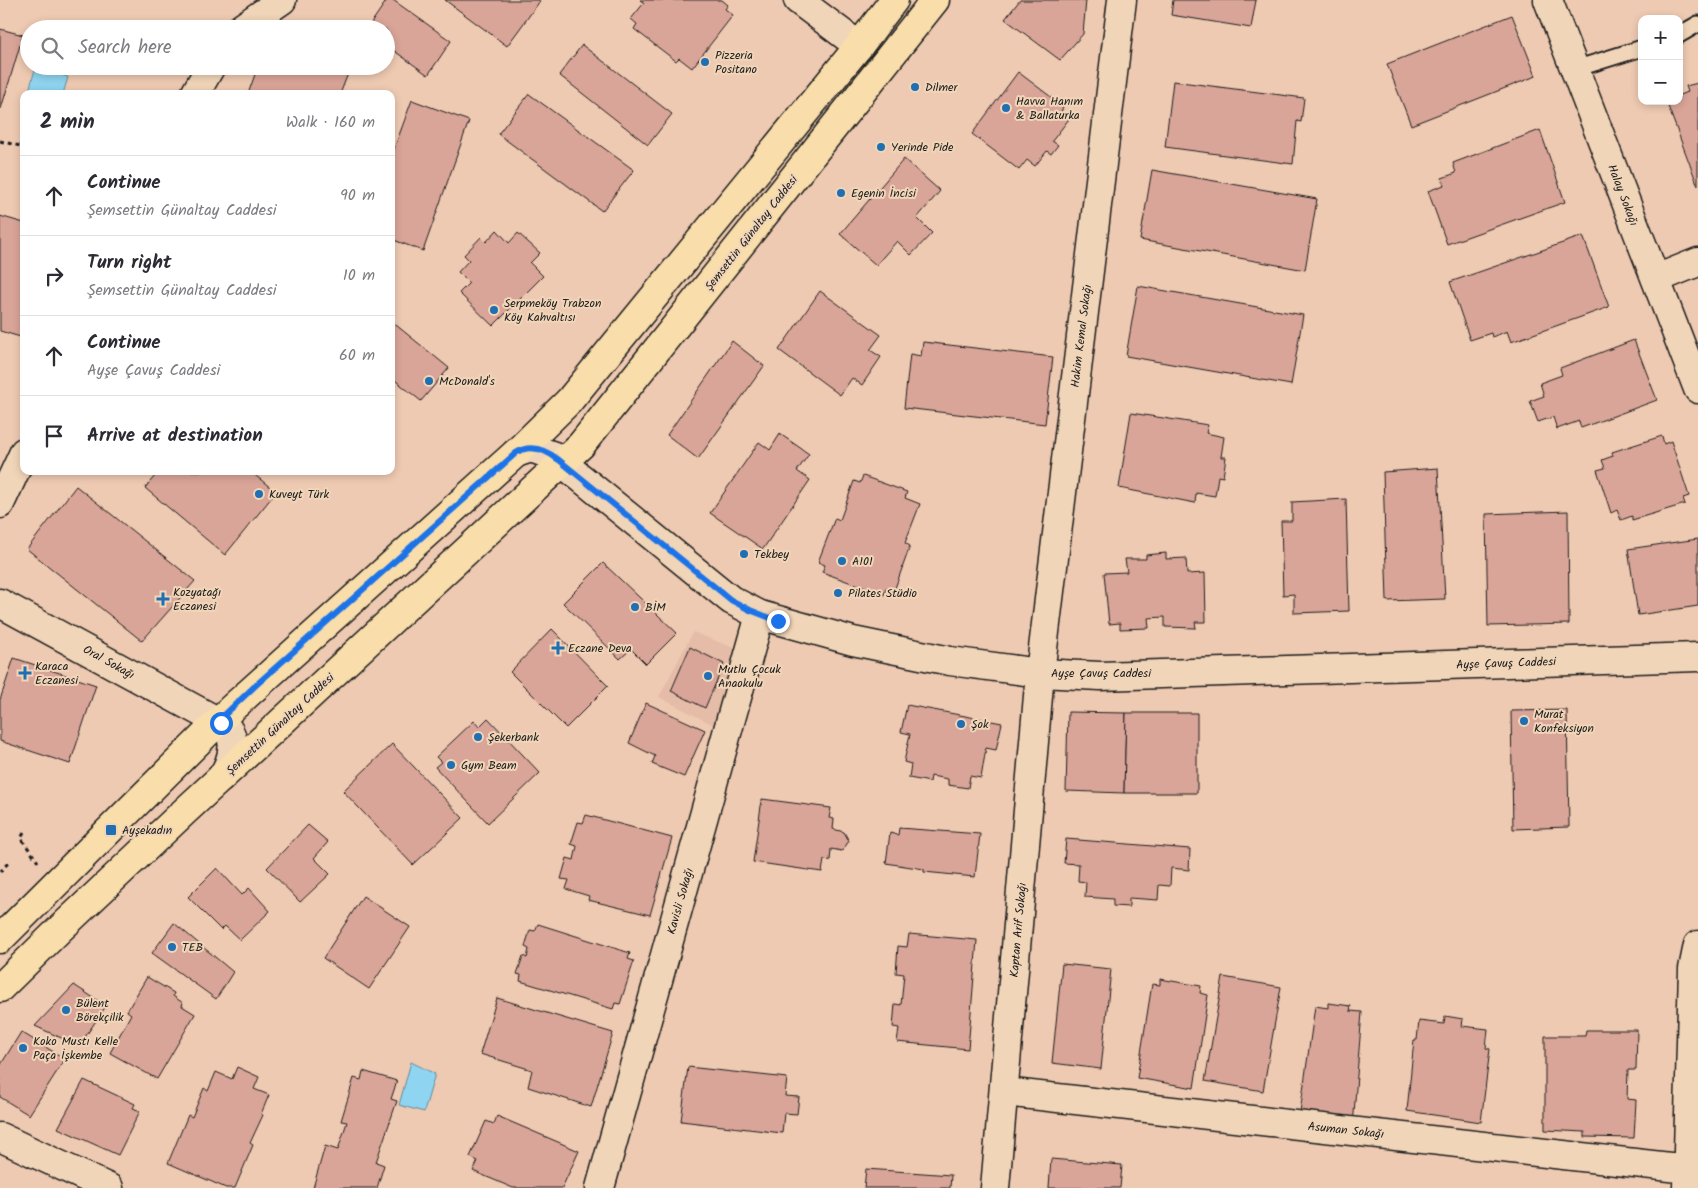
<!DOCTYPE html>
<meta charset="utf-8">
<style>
:root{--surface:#fff;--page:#f2f2f3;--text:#2b2b33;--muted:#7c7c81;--line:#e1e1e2}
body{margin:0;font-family:Kalam,sans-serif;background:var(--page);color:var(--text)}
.controls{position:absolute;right:15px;top:15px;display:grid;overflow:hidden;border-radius:10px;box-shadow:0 2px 8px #0003}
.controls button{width:45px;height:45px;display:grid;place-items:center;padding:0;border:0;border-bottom:1px solid var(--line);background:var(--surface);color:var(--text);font:25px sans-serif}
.stop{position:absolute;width:15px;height:15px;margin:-11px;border:4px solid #1a73e8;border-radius:50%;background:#fff}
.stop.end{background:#1a73e8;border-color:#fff;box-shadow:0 1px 5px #0008}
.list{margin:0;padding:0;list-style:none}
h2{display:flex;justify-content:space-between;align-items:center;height:65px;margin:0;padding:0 20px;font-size:21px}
h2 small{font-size:16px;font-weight:400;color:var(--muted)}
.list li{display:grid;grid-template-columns:32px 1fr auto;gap:15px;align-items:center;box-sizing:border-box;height:80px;padding:0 20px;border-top:1px solid var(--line)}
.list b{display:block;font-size:19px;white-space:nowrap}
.list p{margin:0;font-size:16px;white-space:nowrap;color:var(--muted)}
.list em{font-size:16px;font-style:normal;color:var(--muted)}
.icon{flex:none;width:28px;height:28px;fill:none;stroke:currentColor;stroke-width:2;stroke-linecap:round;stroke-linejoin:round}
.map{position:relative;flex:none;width:1698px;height:1188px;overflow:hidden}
.search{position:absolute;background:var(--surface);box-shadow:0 2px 8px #0003;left:20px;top:20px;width:375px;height:55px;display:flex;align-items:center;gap:12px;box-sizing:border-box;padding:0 18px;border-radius:28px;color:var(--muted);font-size:19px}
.panel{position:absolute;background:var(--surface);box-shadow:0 2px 8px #0003;left:20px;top:90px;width:375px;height:385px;border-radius:10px}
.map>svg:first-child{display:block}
.built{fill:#e5bca7}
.water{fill:#8fd4f0;stroke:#618a9b}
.building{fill:#daa599;stroke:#1c1c1c}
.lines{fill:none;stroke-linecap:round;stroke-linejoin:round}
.lane-casing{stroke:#1c1c1c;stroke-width:19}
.street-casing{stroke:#1c1c1c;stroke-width:31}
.secondary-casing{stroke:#1c1c1c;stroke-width:31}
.primary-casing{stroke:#1c1c1c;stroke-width:31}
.path{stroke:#1c1c1c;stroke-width:3;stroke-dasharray:4 4;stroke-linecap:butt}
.lane{stroke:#f1d5b8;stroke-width:15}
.street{stroke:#f1d5b8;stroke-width:28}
.secondary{stroke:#f1d5b8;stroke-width:28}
.primary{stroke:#f9deab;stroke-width:28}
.route{stroke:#1a73e8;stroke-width:6}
.poi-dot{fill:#1f6fb2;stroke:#f1d5b8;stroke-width:2}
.labels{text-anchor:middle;stroke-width:4;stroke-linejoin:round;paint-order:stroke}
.poi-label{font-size:12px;fill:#1c1c1c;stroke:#f1d5b8;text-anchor:start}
.street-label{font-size:12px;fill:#1c1c1c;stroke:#f1d5b8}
</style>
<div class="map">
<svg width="1698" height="1188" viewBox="0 0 1698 1188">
<rect width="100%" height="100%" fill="#efcab2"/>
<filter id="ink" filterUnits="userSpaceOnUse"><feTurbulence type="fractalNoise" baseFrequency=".02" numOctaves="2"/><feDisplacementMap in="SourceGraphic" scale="10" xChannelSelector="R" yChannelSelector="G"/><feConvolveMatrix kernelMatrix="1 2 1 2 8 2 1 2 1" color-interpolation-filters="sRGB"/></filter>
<g filter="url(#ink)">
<!-- built -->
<polygon class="built" points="693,632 752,655 729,733 659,697"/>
<!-- water -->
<g class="water">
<polygon points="36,66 68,77 63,94 28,94"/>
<polygon points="411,1062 435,1074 424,1112 399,1105"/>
</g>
<!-- building -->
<g class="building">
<polygon points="387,0 393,0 451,41 428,75 386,45 386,29 367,29"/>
<polygon points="445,0 538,0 540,1 507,46"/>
<polygon points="640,0 722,0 728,5 725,9 733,15 692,68 679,58 676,61 634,29 637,24 631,19 644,3"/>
<polygon points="1020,0 1086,0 1083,34 1060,60 1005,19"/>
<polygon points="1173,0 1256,0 1251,28 1171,15"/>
<polygon points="1512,15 1536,76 1411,125 1387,64"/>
<polygon points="0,29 23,35 1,109 0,108"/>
<polygon points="582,45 672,114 648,145 559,75"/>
<polygon points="258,66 351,66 340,94 248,94"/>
<polygon points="1018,72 1063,106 1061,113 1069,119 1052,141 1058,145 1051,154 1047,151 1035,166 1027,160 1019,170 972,134"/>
<polygon points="1173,81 1304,98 1301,122 1297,121 1293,164 1165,147"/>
<polygon points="1698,83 1698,186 1666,101 1679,101 1679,95 1688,92 1686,86"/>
<polygon points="529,94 634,170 602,211 498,134"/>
<polygon points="412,100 469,121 423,251 391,239 391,157"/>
<polygon points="1540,130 1565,202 1447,244 1428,191 1444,185 1442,178 1456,173 1453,163"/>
<polygon points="904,159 940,191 917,218 932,233 911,255 897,241 876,265 840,234"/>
<polygon points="1152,170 1317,199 1305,270 1140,240"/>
<polygon points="0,216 24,223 24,338 0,331"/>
<polygon points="497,230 509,243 518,233 540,253 530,263 543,276 493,326 459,293 469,283 458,272 469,260 464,255 481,237 486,242"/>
<polygon points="1583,236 1609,307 1511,342 1507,331 1492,337 1491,333 1470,340 1450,282"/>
<polygon points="1138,286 1303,315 1291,385 1126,356"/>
<polygon points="820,291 881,335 870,350 881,357 862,385 852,378 840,395 779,350"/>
<polygon points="391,321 449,368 421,401 391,377"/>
<polygon points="1634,340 1657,400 1581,428 1579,421 1557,429 1553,417 1538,422 1530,401 1544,396 1540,383 1562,375 1560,368"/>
<polygon points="732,341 764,366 698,459 667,435"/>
<polygon points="923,342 1053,357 1045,424 904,408 910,354 921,356"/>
<polygon points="1131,413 1208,425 1206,433 1224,437 1221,457 1226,457 1223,477 1218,476 1215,496 1196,493 1195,503 1119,488"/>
<polygon points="780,434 809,454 797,471 810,480 763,549 710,513 759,442 770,450"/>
<polygon points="1662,436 1664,444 1671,441 1689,496 1683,498 1685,504 1632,520 1632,516 1621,520 1617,510 1611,513 1597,470 1605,468 1602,460 1613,456 1612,452"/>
<polygon points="1438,468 1445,599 1387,601 1383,472"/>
<polygon points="159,471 250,471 276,492 225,555 145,488"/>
<polygon points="863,476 907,492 905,498 920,504 905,543 910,546 894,591 886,588 884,595 822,572 825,565 818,562 835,518 840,520 854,481 860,483"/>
<polygon points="76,486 195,581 142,641 27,549"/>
<polygon points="1346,499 1349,611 1294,613 1294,594 1283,595 1281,521 1292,521 1292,502"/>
<polygon points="1568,511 1569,624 1488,626 1486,514"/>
<polygon points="1698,539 1698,606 1638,615 1628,549"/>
<polygon points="1166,553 1166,559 1186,558 1187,574 1205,573 1206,622 1195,622 1196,628 1165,627 1165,617 1148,618 1149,628 1120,629 1120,623 1109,624 1104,573 1127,572 1125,559 1146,559 1146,555"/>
<polygon points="603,563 677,633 646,664 631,649 620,659 563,603"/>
<polygon points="552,629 608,686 566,728 510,672"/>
<polygon points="690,647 724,664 705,708 671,691"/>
<polygon points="14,658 96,685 70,764 0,741 0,700"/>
<polygon points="646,703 705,730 684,777 652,764 655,756 629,743"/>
<polygon points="907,705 1002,723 996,750 986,748 981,778 970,776 968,788 948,785 948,779 931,776 930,782 909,778 911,764 904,762 910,734 901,732"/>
<polygon points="1567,710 1569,827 1513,829 1511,711"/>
<polygon points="1068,712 1126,713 1124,793 1066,791"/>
<polygon points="1126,713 1197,713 1197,793 1124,793"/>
<polygon points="488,718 540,773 488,823 435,767 441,762 436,757 474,721 479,727"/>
<polygon points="392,744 463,818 413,865 343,791"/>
<polygon points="762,799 831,808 829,818 834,819 833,829 844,832 849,841 842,851 831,849 830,861 824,860 822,872 753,862"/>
<polygon points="586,815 672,838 650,915 588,900 589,896 566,889 569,880 561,879 567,858 574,860 577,846 571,844 578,822 583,823"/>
<polygon points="308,825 328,842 314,858 330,874 300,902 267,868"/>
<polygon points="899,828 980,834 975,877 924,872 924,869 886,863 890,833 898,835"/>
<polygon points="1066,839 1190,849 1189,870 1171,868 1170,886 1159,885 1158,900 1129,898 1129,907 1113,906 1113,899 1085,897 1086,882 1078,881 1079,864 1064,863"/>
<polygon points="217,868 242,895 249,888 270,911 240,940 225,926 221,930 188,897"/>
<polygon points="363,896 410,927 369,989 323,958"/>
<polygon points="174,923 233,972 216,999 152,953"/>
<polygon points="538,924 630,953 628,959 634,961 620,1004 615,1003 613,1009 520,981 521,975 517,974 523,956 527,958 529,949 525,947 530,930 535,931"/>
<polygon points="909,934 977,940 968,1049 897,1042 899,1028 893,1027 895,1004 901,1005 904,974 896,973 898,946 907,947"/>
<polygon points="1062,964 1111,969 1101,1069 1052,1063"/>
<polygon points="147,977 174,993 173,996 183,1003 182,1006 195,1014 157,1079 110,1053 131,1014 127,1011"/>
<polygon points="1223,977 1281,987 1263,1091 1205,1081"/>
<polygon points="1160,979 1201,986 1200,993 1208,995 1194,1088 1137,1078 1152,984 1160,985"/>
<polygon points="74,985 106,1006 79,1046 35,1026"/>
<polygon points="497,998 613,1033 591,1107 528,1087 532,1070 480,1054"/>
<polygon points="1328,1003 1351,1006 1350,1011 1362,1012 1353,1126 1300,1112 1315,1006 1328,1008"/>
<polygon points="1445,1016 1463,1019 1462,1026 1488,1029 1486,1048 1490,1049 1481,1122 1407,1111 1414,1040 1417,1040 1419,1021 1444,1024"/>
<polygon points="1586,1030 1637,1030 1636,1070 1628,1070 1627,1099 1636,1100 1634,1138 1585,1137 1585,1132 1545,1130 1545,1036 1585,1036"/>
<polygon points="21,1032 65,1059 29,1115 0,1097 0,1066"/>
<polygon points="237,1067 259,1077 254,1089 269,1095 261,1114 263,1115 250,1143 253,1145 235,1188 226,1188 168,1163 188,1115 192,1117 204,1088 208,1091 216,1072 232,1079"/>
<polygon points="688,1067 787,1078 785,1096 799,1097 797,1114 784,1113 782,1133 681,1121"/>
<polygon points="363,1071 397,1081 391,1099 397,1101 376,1162 384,1165 377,1188 313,1188 325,1146 338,1150 347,1122 341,1121 354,1078 361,1080"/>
<polygon points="84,1080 135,1104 133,1108 140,1111 118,1155 58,1128"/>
<polygon points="497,1116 579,1151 562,1188 513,1188 473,1171 478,1161 470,1157 486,1121 494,1124"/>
<polygon points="1051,1159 1122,1165 1120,1188 1049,1188"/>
<polygon points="866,1169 951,1175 950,1188 864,1188"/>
</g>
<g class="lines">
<!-- lane casing -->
<g class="lane-casing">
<g id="lane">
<polyline points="1679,35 1698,24"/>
<polyline points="1575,69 1642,48"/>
</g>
</g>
<!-- street casing -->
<g class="street-casing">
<g id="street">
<polyline points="798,0 859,46"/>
<polyline points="1548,0 1698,389"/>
<polyline points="240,29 282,0"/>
<polyline points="195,94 211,66"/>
<polyline points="1656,279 1698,262"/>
<polyline points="0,504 24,452"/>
<path d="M217,721C242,731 232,763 221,778"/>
<polyline points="1004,1092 1688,1169"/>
<polyline points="0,1137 109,1188"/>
<polyline points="600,1188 760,615"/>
<polyline points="1687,1188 1693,969 1698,945"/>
</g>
</g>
<!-- secondary casing -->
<g class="secondary-casing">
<g id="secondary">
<polyline points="516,453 531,448 554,456 731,600 760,615 853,641 950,661 1040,673 1100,676 1698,657"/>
<polyline points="0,603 217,721"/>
<polyline points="995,1188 1040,673 1122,0"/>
</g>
</g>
<!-- primary casing -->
<g class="primary-casing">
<g id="primary">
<polyline points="0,939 231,709 516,453 569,401 859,46 894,0"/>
<polyline points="0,988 61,928 185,811 581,445 935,0"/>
</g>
</g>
<!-- path -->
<g class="path">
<polyline points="0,141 24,147"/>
<polyline points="24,833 21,838 38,862"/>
<polyline points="0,872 8,863"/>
</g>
<!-- lane -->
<use href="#lane" class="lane"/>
<!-- street -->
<use href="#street" class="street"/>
<!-- secondary -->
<use href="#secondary" class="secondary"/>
<!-- primary -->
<use href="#primary" class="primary"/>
</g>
</g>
<g class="lines" filter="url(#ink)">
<!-- route -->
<path class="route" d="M221,723L218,721L256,685L516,453C531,443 546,450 559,460L731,600L750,610L778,621"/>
</g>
<!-- markers -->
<g class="poi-dot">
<circle cx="705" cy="62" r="5"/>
<circle cx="915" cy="87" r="5"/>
<circle cx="1006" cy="108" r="5"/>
<circle cx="881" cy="147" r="5"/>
<circle cx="841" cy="193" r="5"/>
<circle cx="494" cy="310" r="5"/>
<circle cx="429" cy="381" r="5"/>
<circle cx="259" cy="494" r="5"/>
<circle cx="744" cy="554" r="5"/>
<circle cx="842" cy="561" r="5"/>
<circle cx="838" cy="593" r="5"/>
<path d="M160.5 591.5h5v5h5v5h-5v5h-5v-5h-5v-5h5z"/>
<circle cx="635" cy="607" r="5"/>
<path d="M555.5 640.5h5v5h5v5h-5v5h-5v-5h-5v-5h5z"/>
<path d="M22.5 665.5h5v5h5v5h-5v5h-5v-5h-5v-5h5z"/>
<circle cx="708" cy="676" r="5"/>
<circle cx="1524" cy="721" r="5"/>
<circle cx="961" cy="724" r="5"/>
<circle cx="478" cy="737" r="5"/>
<circle cx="451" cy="765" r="5"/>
<rect x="105" y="824" width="12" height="12" rx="2.5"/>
<circle cx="172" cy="947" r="5"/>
<circle cx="66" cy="1010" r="5"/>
<circle cx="23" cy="1048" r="5"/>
</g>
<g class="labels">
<!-- poi labels -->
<g class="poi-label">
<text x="715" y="59">Pizzeria<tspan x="715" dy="14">Positano</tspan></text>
<text x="925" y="91">Dilmer</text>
<text x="1016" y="105">Havva Hanım<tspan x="1016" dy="14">&amp; Ballaturka</tspan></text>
<text x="891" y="151">Yerinde Pide</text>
<text x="851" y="197">Egenin İncisi</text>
<text x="504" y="307">Serpmeköy Trabzon<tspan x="504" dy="14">Köy Kahvaltısı</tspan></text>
<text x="439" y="385">McDonald's</text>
<text x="269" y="498">Kuveyt Türk</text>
<text x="754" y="558">Tekbey</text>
<text x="852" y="565">A101</text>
<text x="173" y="596">Kozyatağı<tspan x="173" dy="14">Eczanesi</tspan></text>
<text x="848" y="597">Pilates Stüdio</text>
<text x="645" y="611">BİM</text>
<text x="568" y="652">Eczane Deva</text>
<text x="35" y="670">Karaca<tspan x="35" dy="14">Eczanesi</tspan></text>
<text x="718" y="673">Mutlu Çocuk<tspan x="718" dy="14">Anaokulu</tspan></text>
<text x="1534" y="718">Murat<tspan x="1534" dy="14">Konfeksiyon</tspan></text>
<text x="971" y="728">Şok</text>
<text x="488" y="741">Şekerbank</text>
<text x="461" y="769">Gym Beam</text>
<text x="122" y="834">Ayşekadın</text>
<text x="182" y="951">TEB</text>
<text x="76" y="1007">Bülent<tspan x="76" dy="14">Börekçilik</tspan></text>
<text x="33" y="1045">Koko Mustı Kelle<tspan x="33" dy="14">Paça İşkembe</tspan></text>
</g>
<!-- street labels -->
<g class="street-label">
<text transform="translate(1623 195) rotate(69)" y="4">Halay Sokağı</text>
<text transform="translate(751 233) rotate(-52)" y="4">Şemsettin Günaltay Caddesi</text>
<text transform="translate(1081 336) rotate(-83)" y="4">Hakim Kemal Sokağı</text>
<text transform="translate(109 662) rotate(29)" y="4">Oral Sokağı</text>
<text transform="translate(1506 663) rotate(-2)" y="4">Ayşe Çavuş Caddesi</text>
<text x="1101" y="677">Ayşe Çavuş Caddesi</text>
<text transform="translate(280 724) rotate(-43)" y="4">Şemsettin Günaltay Caddesi</text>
<text transform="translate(680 901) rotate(-74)" y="4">Kavisli Sokağı</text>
<text transform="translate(1018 930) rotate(-85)" y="4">Kaptan Arif Sokağı</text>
<text transform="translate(1346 1130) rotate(6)" y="4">Asuman Sokağı</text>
</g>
</g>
</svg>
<div class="controls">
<button>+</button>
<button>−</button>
</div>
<div class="stop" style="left:221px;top:723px"></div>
<div class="stop end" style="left:778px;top:621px"></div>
<div class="search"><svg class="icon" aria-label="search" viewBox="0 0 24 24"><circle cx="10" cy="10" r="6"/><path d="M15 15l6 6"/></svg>Search here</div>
<section class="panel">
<h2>2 min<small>Walk · 160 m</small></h2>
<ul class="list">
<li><svg class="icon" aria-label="ahead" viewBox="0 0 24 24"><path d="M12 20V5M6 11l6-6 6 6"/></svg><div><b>Continue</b><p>Şemsettin Günaltay Caddesi</p></div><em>90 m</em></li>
<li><svg class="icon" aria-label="right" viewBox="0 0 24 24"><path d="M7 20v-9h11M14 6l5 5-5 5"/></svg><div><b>Turn right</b><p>Şemsettin Günaltay Caddesi</p></div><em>10 m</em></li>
<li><svg class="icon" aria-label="ahead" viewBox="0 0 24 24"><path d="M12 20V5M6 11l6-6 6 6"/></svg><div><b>Continue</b><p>Ayşe Çavuş Caddesi</p></div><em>60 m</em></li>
<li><svg class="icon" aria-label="arrive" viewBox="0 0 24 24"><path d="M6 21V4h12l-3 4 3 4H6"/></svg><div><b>Arrive at destination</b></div></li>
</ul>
</section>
</div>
